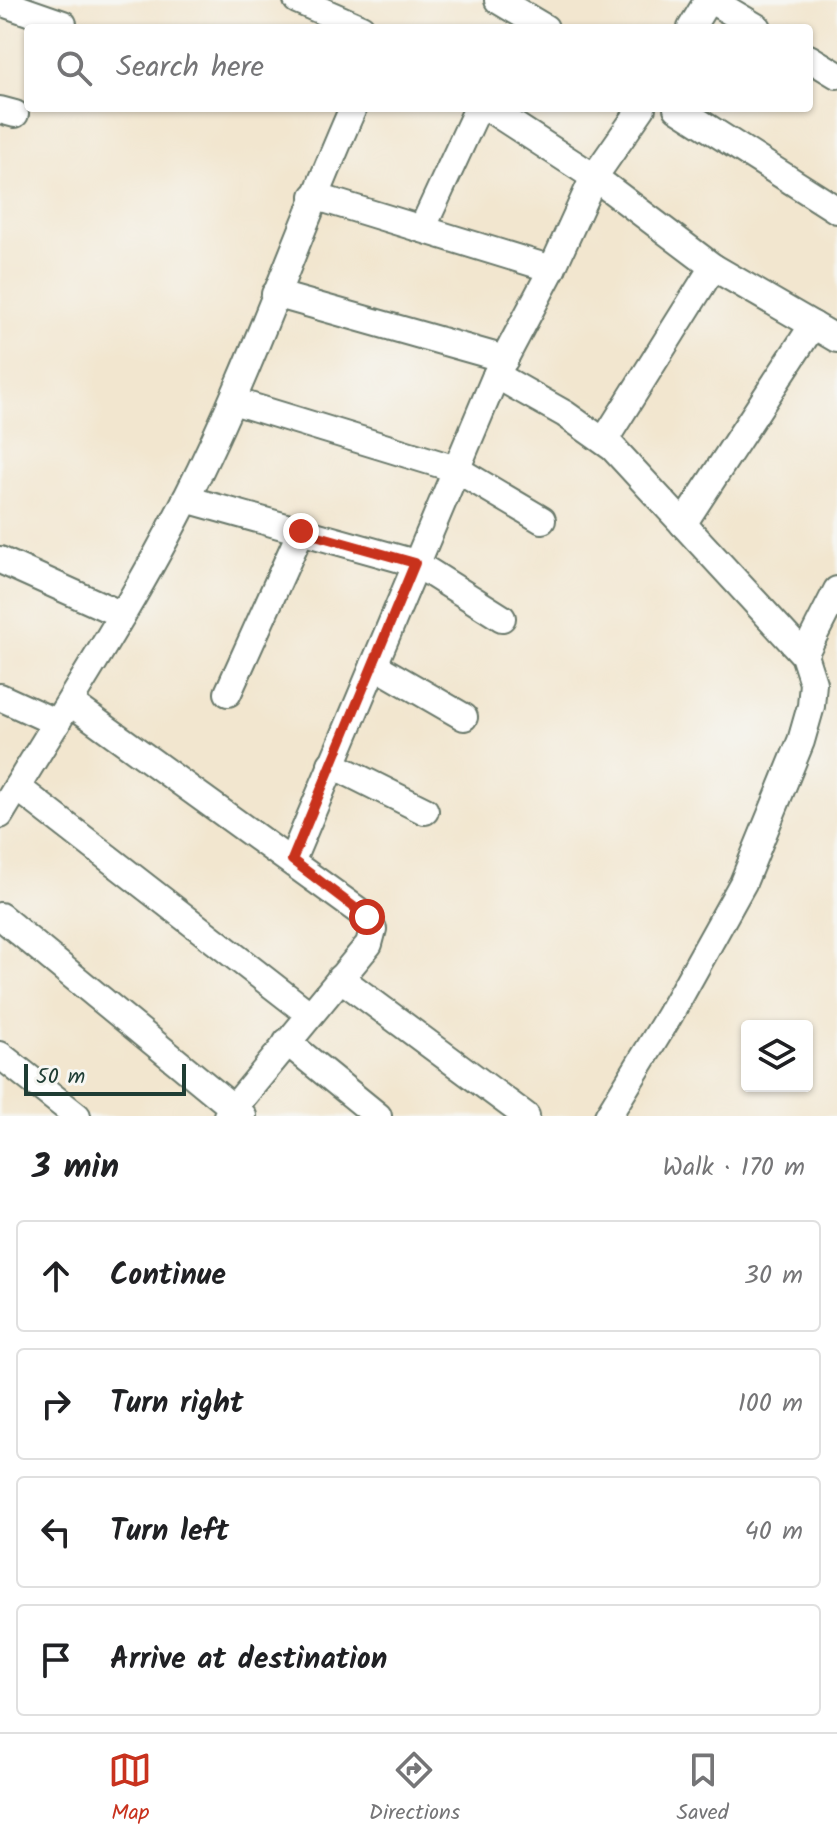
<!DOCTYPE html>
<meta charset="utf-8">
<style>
:root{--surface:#fff;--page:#f6f6f6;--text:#202124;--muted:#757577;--line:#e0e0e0;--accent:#c8321e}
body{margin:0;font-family:Kalam,sans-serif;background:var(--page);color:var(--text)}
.controls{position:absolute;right:24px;bottom:24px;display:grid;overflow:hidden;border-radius:8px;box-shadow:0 2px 6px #0004}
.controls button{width:72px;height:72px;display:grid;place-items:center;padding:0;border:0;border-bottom:2px solid var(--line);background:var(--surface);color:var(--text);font:40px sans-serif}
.scale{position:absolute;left:24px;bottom:20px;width:162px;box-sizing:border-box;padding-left:8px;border:4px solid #1f3d34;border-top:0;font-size:22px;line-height:28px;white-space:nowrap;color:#1f3d34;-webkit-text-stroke:6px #f6f6f2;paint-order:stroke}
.stop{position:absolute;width:24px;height:24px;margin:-18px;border:6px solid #c8321e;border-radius:50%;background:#fff}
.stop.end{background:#c8321e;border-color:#fff;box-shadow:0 2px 8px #0008}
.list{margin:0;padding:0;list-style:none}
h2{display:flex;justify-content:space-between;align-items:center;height:104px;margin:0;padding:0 32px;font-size:34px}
h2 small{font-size:26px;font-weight:400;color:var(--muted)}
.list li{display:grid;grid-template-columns:52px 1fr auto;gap:24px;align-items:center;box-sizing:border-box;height:112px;margin:0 16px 16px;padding:0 16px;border:2px solid var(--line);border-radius:8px}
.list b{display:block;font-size:30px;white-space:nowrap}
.list em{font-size:26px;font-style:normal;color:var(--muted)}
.icon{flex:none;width:44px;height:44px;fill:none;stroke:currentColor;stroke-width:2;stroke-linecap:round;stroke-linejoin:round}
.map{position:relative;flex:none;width:837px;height:1116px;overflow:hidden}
.search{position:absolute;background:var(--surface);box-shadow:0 2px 6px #0004;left:24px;right:24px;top:24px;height:88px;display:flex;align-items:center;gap:20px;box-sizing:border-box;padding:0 28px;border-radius:8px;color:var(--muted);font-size:30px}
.sheet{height:616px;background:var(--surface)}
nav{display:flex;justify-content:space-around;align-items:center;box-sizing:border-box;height:112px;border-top:2px solid var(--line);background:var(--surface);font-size:22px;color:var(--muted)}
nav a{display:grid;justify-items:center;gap:4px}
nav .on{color:var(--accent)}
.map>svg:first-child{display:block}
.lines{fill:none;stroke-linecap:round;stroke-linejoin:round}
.minor-casing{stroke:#69786a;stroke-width:30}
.minor{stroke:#fff;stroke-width:26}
.route{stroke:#c8321e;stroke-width:10}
</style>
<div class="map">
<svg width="837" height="1116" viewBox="0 0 837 1116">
<rect width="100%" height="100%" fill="#f6f6f2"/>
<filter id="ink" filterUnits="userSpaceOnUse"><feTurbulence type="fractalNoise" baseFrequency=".0125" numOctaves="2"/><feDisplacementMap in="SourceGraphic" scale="16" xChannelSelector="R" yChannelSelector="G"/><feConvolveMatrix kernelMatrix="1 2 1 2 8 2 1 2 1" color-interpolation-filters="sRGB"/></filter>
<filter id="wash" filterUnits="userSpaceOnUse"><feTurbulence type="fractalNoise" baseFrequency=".006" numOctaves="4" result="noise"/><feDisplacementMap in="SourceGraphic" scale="32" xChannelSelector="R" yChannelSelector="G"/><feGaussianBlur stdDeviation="1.8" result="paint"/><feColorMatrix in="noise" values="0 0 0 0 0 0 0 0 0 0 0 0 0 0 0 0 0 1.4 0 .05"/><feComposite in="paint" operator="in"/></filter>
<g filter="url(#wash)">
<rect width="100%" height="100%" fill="#f2e6cf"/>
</g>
<g filter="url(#ink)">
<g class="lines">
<!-- minor casing -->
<g class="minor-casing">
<g id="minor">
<polyline points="297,0 361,28"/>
<polyline points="498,0 545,28"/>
<polyline points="711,0 758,28"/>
<polyline points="0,2 63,24"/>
<polyline points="691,28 708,0"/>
<polyline points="809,58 837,75"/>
<polyline points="488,108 594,177 713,267 837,339"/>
<polyline points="677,108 837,210"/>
<polyline points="0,110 15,114"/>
<polyline points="314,196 552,269"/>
<polyline points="422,229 478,108"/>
<polyline points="275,294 505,359"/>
<polyline points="496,375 565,414 613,448 804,655 813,683 811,706 801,741 743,883 669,1016 608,1116"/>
<polyline points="233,401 456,469 542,520"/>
<polyline points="604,441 713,267"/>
<polyline points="186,499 415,563 502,618"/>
<polyline points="683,524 813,325"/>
<polyline points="0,560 122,615"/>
<polyline points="804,655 837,590"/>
<polyline points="374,665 464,717"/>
<polyline points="228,693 301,531"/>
<polyline points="0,697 57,723"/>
<polyline points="71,703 367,917 373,929 369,944 227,1116"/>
<polyline points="331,764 425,811"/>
<polyline points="17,787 309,1014"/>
<path d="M0,815C63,710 132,607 187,497C251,371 296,237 353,108"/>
<polyline points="292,860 496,375 552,269 594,177 642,108"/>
<polyline points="0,916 243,1116"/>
<polyline points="340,978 526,1116"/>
<polyline points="287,1042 378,1116"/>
<polyline points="0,1055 77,1116"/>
</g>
</g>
<!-- minor -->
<use href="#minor" class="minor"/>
</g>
</g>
<g class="lines" filter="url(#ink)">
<!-- route -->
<polyline class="route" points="301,531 415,563 292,860 367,917"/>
</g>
</svg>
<div class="controls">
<button><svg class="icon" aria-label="layers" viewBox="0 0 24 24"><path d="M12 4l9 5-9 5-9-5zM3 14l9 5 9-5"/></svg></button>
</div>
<div class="scale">50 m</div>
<div class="stop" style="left:367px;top:917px"></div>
<div class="stop end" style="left:301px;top:531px"></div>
<div class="search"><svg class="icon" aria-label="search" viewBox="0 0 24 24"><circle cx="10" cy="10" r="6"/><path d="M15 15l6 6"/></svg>Search here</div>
</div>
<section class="sheet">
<h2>3 min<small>Walk · 170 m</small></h2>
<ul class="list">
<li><svg class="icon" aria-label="ahead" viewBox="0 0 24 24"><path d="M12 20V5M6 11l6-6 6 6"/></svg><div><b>Continue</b></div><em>30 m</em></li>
<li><svg class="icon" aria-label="right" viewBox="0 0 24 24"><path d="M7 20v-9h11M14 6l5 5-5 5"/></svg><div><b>Turn right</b></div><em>100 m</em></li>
<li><svg class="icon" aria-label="left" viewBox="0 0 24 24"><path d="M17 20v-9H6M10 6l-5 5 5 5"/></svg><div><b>Turn left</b></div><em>40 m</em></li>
<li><svg class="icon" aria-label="arrive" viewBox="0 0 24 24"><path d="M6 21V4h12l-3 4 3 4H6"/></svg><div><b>Arrive at destination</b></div></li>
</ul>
</section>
<nav>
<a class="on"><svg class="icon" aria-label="map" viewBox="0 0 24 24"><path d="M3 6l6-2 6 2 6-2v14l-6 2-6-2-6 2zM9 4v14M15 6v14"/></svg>Map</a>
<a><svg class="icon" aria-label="directions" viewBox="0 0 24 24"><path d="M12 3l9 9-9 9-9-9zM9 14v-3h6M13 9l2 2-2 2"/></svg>Directions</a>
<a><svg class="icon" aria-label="saved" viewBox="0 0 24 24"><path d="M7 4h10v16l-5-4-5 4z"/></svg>Saved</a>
</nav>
